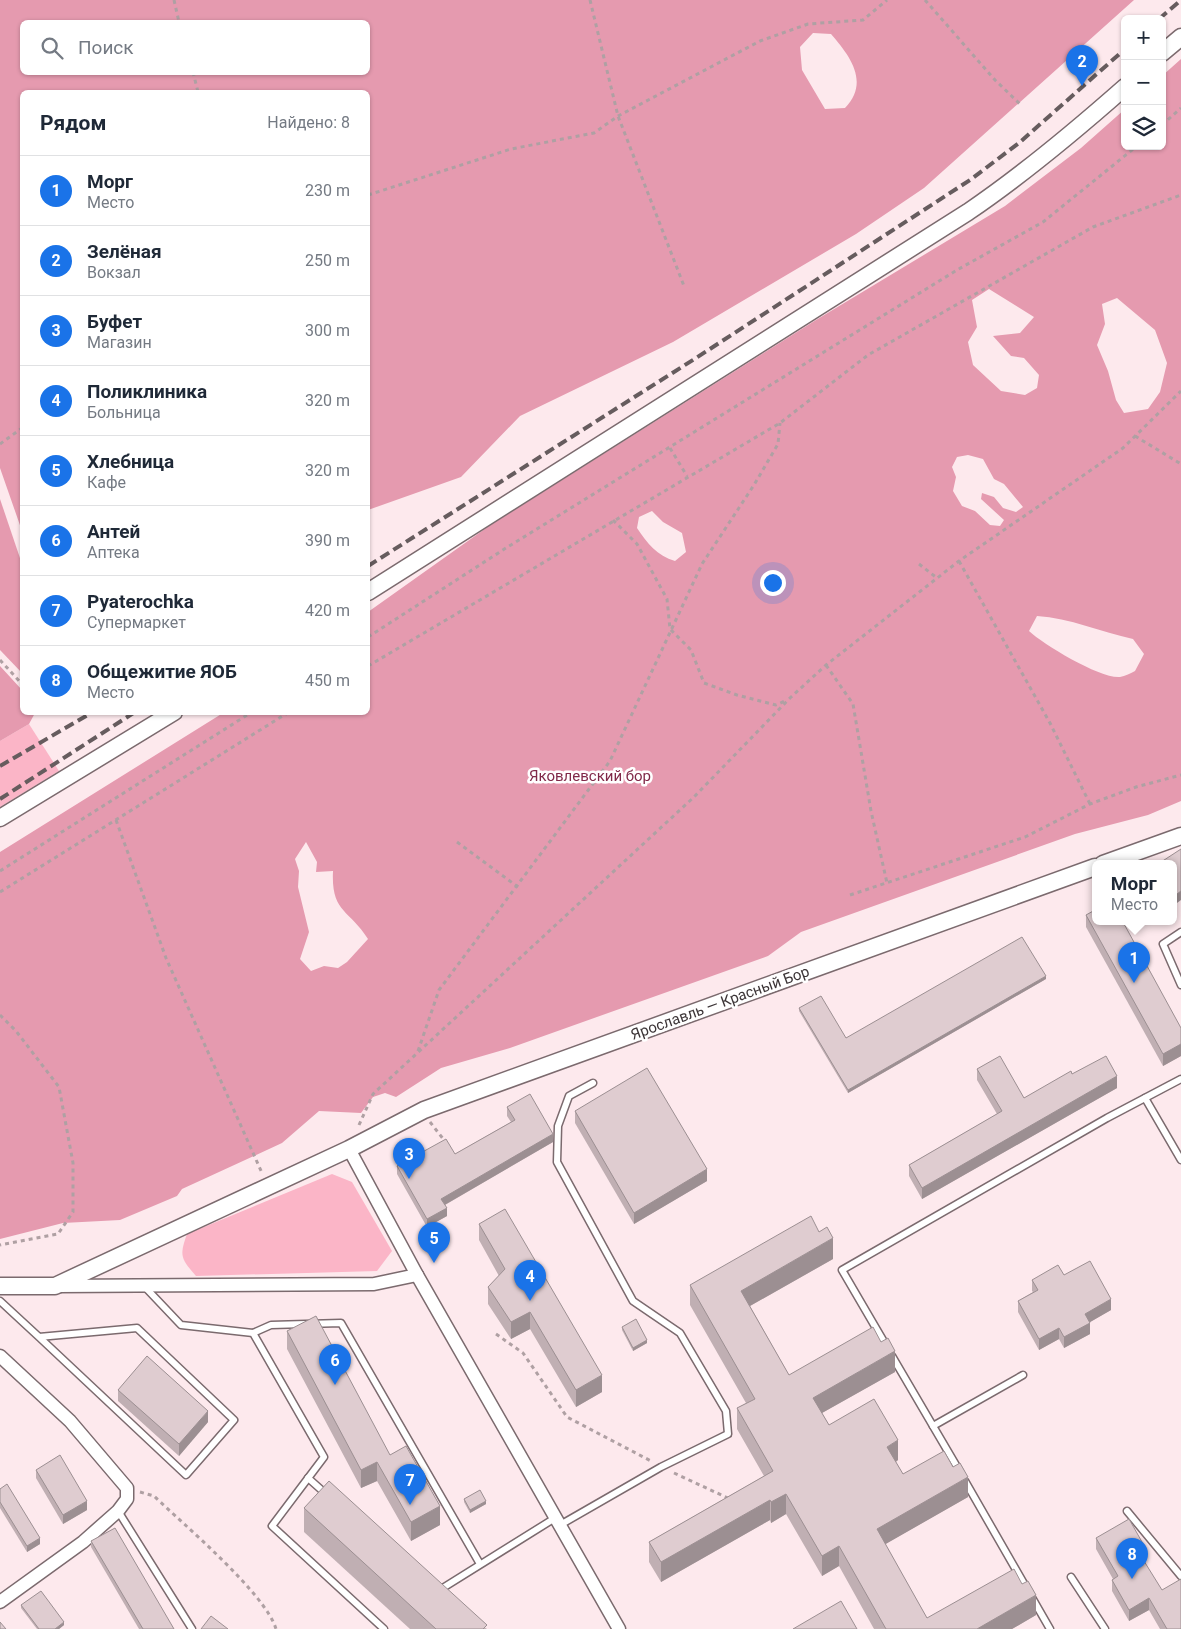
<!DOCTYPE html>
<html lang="ru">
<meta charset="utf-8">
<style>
:root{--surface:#fff;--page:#f2f2f3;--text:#1f2937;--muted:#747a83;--line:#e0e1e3;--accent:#1a73e8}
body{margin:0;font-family:Roboto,sans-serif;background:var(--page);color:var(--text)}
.controls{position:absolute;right:15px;top:15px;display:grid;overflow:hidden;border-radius:8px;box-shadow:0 1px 4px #0004}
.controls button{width:45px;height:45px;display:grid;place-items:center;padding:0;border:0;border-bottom:1px solid var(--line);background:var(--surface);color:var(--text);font:25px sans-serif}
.you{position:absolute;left:772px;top:582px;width:18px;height:18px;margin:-12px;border:4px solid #fff;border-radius:50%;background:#1a73e8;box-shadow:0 0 0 8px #1a73e833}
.badge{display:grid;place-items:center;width:32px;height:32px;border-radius:50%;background:var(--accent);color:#fff;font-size:16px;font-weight:700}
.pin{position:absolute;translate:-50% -41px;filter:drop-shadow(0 1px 2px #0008)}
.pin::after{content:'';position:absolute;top:26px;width:18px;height:15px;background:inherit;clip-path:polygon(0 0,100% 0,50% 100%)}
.popup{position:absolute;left:1092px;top:860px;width:85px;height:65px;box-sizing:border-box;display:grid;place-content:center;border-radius:8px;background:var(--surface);filter:drop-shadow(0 1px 4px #0005);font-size:16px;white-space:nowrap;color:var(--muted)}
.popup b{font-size:19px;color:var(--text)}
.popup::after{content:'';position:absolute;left:50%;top:100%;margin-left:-10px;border:10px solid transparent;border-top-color:var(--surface)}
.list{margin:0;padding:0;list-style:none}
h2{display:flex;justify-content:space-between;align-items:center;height:65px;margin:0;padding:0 20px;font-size:21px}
h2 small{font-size:16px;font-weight:400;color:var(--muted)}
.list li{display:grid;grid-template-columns:32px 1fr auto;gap:15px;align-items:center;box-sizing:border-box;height:70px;padding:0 20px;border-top:1px solid var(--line)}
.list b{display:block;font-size:19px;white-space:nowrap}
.list p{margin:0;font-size:16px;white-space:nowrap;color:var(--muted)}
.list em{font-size:16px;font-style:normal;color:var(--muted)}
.icon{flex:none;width:28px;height:28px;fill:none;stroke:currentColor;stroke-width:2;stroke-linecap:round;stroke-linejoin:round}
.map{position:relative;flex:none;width:1181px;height:1629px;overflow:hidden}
.search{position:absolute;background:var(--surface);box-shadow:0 1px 4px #0004;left:20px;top:20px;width:350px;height:55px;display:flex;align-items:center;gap:12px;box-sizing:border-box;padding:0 18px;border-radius:8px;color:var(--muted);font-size:19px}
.panel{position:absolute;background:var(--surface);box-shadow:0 1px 4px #0004;left:20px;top:90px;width:350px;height:625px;border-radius:8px}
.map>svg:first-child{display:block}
.green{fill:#fbb5c7}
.forest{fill:#e59aaf;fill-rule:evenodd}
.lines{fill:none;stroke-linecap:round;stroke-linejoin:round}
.service-casing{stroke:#7b6a6e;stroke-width:9}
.minor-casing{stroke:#7b6a6e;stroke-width:15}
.tertiary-casing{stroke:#7b6a6e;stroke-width:19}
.path{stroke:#afa0a3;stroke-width:3;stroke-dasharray:4 4;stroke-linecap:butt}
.service{stroke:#fff;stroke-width:6}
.minor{stroke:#fff;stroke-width:12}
.tertiary{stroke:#fff;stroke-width:16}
.rail{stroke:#665c5e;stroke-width:4;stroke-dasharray:10 5;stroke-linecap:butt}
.wall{fill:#c0afb3}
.shaded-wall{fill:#9c8f92}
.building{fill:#dfccd0;stroke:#9c8f92}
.labels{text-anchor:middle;stroke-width:5;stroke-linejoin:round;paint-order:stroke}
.park-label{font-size:15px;fill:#802949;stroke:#fff}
.street-label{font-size:15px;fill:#3c3537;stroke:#fff}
</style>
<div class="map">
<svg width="1181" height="1629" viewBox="0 0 1181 1629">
<rect width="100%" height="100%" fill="#fde9ed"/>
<!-- green -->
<g class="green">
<polygon points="29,724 59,771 0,807 0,741"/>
<path d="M332,1174L352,1182L392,1251L377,1271L196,1276C181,1259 179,1256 187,1234Z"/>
</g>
<!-- forest -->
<g class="forest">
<path d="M0,0H1134L924,188L856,234L673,342L520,416L461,477L368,510V92H22V531L0,468ZM368,22V72H22V22ZM813,33L831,34C850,56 870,82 845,108L825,109L802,70L800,47Z"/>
<path d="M1181,59V801L1148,815L1075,834L801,932L768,956L510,1048L441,1068L396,1097L385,1093L373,1097L361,1113L319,1111L282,1143L182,1189L177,1196L120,1220L63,1223L0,1239V852L223,713L368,712V612L489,526L816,320L1005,206L1081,148L1125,109V146H1162V76ZM989,289L1034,317L1020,333L993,336L1011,356L1024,358L1039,375L1037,388L1025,395L1001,391L973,365L968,342L977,327L972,300ZM1117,298L1155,330L1167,363L1160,392L1148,409L1124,413L1116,400L1108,371L1097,345L1105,324L1102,304ZM968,455L983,459L994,479L1004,484L1023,507L1016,512L1003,508L994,497L982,493L981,499L1004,520L1000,526L990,525L975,511L962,506L953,491L956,477L952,467L957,457ZM652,511L663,522L682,533L686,552L675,561C657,556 647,543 637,528L639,517ZM1037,616C1070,618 1101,632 1133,639L1144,654L1135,671C1131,673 1125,676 1120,677C1101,679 1044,645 1029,631ZM306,842L317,862L316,872L333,871C331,913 349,909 368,939L347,962L338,968L324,966L311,971L300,959L309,932L298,887L299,871L295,859Z"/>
<polygon points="0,499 22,564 22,673 0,650"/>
<polygon points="0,666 22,690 22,712 35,713 29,724 0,741"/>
</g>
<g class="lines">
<!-- service casing -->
<g class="service-casing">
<g id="service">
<polyline points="1181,932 1163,944 1181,985"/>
<polyline points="1145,1098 1181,1160"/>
<polyline points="144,1286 181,1325 253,1333 324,1457 272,1526 384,1629"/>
<polyline points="0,1301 39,1337 186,1475 234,1420 137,1328 39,1337"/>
<polyline points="253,1333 271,1325 341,1323 480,1564"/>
<polyline points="887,1347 842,1270 1107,1118 1181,1079"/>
<polyline points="892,1356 933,1426"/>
<polyline points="960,1472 933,1426 1023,1375"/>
<polyline points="308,1478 326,1494"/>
<polyline points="965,1481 1050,1629"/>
<polyline points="118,1511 192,1629"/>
<polyline points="1127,1511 1181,1576"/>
<polyline points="560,1525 661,1467 728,1434 726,1411 680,1333 633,1301 557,1162 558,1126 569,1096 593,1083"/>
<polyline points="1071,1577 1105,1629"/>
<polyline points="438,1591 555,1518"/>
</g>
</g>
<!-- minor casing -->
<g class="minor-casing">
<g id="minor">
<polyline points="349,1149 417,1275 619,1629"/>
<polyline points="58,1286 374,1284 417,1275"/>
<polyline points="0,1356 70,1421 127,1488 127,1499 118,1511 83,1542 0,1602"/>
</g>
</g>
<!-- tertiary casing -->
<g class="tertiary-casing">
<g id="tertiary">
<polyline points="1162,53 1181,37"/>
<path d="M368,592L968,212C1024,174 1074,132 1125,87"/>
<polyline points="0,818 174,712"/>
<polyline points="1103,864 1181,836"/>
<polyline points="0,1286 55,1286 349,1149 424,1110 1095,867"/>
</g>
</g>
<!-- path -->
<g class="path">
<polyline points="174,0 179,22"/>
<polyline points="590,0 618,116 684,286"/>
<polyline points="925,0 995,80 1021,105"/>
<polyline points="193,72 198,92"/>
<polyline points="1162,125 1181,108"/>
<polyline points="368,195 511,149 594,133 618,116 760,41 808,24 863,20 887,0"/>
<polyline points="1135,436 1181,464"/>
<polyline points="0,444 22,428"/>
<polyline points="670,448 687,476"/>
<polyline points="613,520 637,544 667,599 670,629 691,650 704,683 737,695 776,705 787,700"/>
<polyline points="959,561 1050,723 1090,804"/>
<polyline points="919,564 937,578"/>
<polyline points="368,637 506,548 957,270 1043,222 1137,146"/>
<polyline points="0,660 22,684"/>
<polyline points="826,665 853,704 871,811 887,883"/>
<polyline points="368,666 780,423 868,355 1093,227 1181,195"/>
<polyline points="116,820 166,958 262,1173"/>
<polyline points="457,842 518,887"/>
<polyline points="0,871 252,712"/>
<polyline points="0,892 289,712"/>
<polyline points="850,895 1025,837 1090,804 1136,787 1181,775"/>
<polyline points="0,1015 16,1031 59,1087 73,1163 73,1212 58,1234 0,1245"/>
<polyline points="418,1051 439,990 610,761 702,564 754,485 778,444 780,423"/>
<polyline points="430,1122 444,1140"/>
<polyline points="359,1125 373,1094 694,797 790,698 826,665 959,561 1123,448 1181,391"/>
<polyline points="496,1334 523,1353 567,1417 651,1461"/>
<polyline points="674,1473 730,1499"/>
<path d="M140,1492L154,1496C183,1524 266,1594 276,1629"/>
</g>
<!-- service -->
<use href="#service" class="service"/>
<!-- minor -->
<use href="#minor" class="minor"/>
<!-- tertiary -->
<use href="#tertiary" class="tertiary"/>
<!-- rail -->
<g class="rail">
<polyline points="1159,19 1181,0"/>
<polyline points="368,566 696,358 970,180 1019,143 1125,49"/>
<polyline points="0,766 93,712"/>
<polyline points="0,799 135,712"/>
</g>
</g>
<!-- wall -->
<g class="wall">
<polygon points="1086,915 1181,1028 1181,1056 1163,1066 1086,927"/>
<polygon points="1046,979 848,1093 799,1011 799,1008 846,1038"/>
<polygon points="977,1069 1024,1098 1072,1074 1117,1088 922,1199 909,1176 909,1165 997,1114 977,1080"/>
<polygon points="507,1107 553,1142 445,1205 447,1216 427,1227 397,1174 397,1166 455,1154 511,1122 507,1116"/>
<polygon points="575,1111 707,1181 634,1224 575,1123"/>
<polygon points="479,1224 602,1392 576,1407 530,1329 511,1339 488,1304 488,1287 499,1276 479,1240"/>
<polygon points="833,1259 750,1306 789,1375 895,1372 822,1413 829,1425 898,1460 896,1462 903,1474 968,1497 885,1544 927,1618 1036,1615 1012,1629 874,1629 839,1566 822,1576 786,1514 771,1523 770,1520 661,1582 649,1562 649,1542 764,1476 737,1429 737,1408 746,1403 690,1305 690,1285"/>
<polygon points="1064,1275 1111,1310 1090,1322 1090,1334 1064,1348 1059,1339 1039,1350 1018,1312 1018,1301 1033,1292 1032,1291 1032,1280"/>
<polygon points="622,1327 647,1343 633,1351 622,1330"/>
<polygon points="287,1331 390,1455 440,1525 411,1541 377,1481 361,1488 287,1349"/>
<polygon points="118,1390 208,1422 179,1456 118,1401"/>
<polygon points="36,1470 87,1510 63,1524 36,1478"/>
<polygon points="0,1489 40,1544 27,1552 0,1508"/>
<polygon points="464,1499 486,1504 470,1513 464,1502"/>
<polygon points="304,1508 487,1629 410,1629 304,1532"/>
<polygon points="1096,1538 1146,1560 1144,1561 1181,1629 1160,1629 1149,1610 1129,1621 1112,1591 1112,1580 1113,1579 1096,1549"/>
<polygon points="91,1541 174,1629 139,1629 91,1547"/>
<polygon points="21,1605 64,1625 59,1629 37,1629 21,1608"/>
</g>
<!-- shaded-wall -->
<g class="shaded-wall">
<polygon points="1181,891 1181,900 1173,906 1173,897"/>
<polygon points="1046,976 1046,979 848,1093 848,1090"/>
<polygon points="1181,1044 1181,1056 1163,1066 1163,1054"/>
<polygon points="1117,1076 1117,1088 922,1199 922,1188"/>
<polygon points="553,1134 553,1142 441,1207 441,1199"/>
<polygon points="707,1169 707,1181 634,1224 634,1213"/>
<polygon points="447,1208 447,1216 427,1227 427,1219"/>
<polygon points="833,1238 833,1259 741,1311 741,1291"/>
<polygon points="1111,1299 1111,1310 1085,1325 1085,1314"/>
<polygon points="530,1312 530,1329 511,1339 511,1322"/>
<polygon points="1090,1323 1090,1334 1064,1348 1064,1337"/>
<polygon points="1059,1328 1059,1339 1039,1350 1039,1339"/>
<polygon points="647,1340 647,1343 633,1351 633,1348"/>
<polygon points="895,1351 895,1372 813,1418 813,1398"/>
<polygon points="602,1375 602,1392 576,1407 576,1390"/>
<polygon points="208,1411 208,1422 179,1456 179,1444"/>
<polygon points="898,1440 898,1460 887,1467 887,1447"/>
<polygon points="377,1462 377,1481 361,1488 361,1470"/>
<polygon points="968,1477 968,1497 877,1549 877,1529"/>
<polygon points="786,1494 786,1514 771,1523 771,1502"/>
<polygon points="770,1500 770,1520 661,1582 661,1562"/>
<polygon points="87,1501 87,1510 63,1524 63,1515"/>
<polygon points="486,1501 486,1504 470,1513 470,1510"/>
<polygon points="440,1506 440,1525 411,1541 411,1522"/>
<polygon points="40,1538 40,1544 27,1552 27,1546"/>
<polygon points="839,1546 839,1566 822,1576 822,1556"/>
<polygon points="1146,1549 1146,1560 1139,1564 1139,1553"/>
<polygon points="1036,1595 1036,1615 1012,1629 977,1629"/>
<polygon points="1149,1598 1149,1610 1129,1621 1129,1610"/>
<polygon points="64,1622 64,1625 59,1629 55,1629"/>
</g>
<!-- building -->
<g class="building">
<polygon points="1181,849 1181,891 1173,897 1173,864 1158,864"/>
<polygon points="1095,910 1095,922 1123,922 1181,1028 1181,1044 1163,1054 1086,915"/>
<polygon points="1022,937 1046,976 848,1090 799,1008 821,996 846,1038"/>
<polygon points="1000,1056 1024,1098 1071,1071 1072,1074 1106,1056 1117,1076 922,1188 909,1165 1002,1111 977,1069"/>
<polygon points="647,1068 707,1169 634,1213 575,1111"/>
<polygon points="530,1094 553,1134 441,1199 447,1208 427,1219 397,1166 446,1139 455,1154 515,1120 507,1107"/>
<polygon points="505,1209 602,1375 576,1390 530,1312 511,1322 488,1287 505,1269 479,1224"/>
<polygon points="811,1216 819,1232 827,1227 833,1238 741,1291 789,1375 873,1327 881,1342 888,1338 895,1351 813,1398 829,1425 874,1399 898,1440 887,1447 903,1474 944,1451 953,1467 960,1463 968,1477 877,1529 927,1618 1014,1569 1022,1584 1028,1581 1036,1595 977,1629 886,1629 839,1546 822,1556 786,1494 771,1502 770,1500 661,1562 649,1542 773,1471 737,1408 755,1399 690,1285"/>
<polygon points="1090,1261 1111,1299 1085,1314 1090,1323 1064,1337 1059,1328 1039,1339 1018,1301 1038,1290 1032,1280 1058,1265 1064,1275"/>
<polygon points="316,1316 390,1455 406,1446 440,1506 411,1522 377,1462 361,1470 287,1331"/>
<polygon points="636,1319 647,1340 633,1348 622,1327"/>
<polygon points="147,1356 208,1411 179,1444 118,1390"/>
<polygon points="60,1455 87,1501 63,1515 36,1470"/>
<polygon points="329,1481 487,1625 483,1629 436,1629 304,1508"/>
<polygon points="7,1484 40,1538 27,1546 0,1502 0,1489"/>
<polygon points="480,1490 486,1501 470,1510 464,1499"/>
<polygon points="1129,1519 1146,1549 1139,1553 1162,1590 1181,1579 1181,1629 1167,1629 1149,1598 1129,1610 1112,1580 1118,1576 1096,1538"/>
<polygon points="115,1528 174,1629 143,1629 91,1541"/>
<polygon points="41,1591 64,1622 55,1629 39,1629 21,1605"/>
<polygon points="841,1601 857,1629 793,1629"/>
<polygon points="211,1616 228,1629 201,1629"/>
<polygon points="0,1622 6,1629 0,1629"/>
</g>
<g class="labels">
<!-- park labels -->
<g class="park-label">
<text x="590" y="781">Яковлевский бор</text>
</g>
<!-- street labels -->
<g class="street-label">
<text transform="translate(720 1003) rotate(-20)" y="5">Ярославль — Красный Бор</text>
</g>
</g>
</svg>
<div class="controls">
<button>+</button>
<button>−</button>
<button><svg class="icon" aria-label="layers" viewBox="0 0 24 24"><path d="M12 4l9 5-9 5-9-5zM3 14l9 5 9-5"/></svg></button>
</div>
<div class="you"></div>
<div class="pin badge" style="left:1134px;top:983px">1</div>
<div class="popup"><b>Морг</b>Место</div>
<div class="pin badge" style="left:1082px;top:86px">2</div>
<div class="pin badge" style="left:409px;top:1179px">3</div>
<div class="pin badge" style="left:530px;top:1301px">4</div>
<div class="pin badge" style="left:434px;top:1263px">5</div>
<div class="pin badge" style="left:335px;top:1385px">6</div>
<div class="pin badge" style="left:410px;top:1505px">7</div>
<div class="pin badge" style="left:1132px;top:1579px">8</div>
<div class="search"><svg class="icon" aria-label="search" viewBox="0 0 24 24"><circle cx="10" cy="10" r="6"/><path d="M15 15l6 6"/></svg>Поиск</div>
<section class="panel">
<h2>Рядом<small>Найдено: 8</small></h2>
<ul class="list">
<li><span class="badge">1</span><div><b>Морг</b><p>Место</p></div><em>230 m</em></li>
<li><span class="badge">2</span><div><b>Зелёная</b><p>Вокзал</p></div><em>250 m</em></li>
<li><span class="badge">3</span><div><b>Буфет</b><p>Магазин</p></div><em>300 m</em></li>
<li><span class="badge">4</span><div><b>Поликлиника</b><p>Больница</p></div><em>320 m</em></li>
<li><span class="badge">5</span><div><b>Хлебница</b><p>Кафе</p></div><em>320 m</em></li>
<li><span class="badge">6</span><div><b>Антей</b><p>Аптека</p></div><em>390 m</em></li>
<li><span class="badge">7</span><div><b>Pyaterochka</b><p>Супермаркет</p></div><em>420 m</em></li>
<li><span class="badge">8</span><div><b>Общежитие ЯОБ</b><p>Место</p></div><em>450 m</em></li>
</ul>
</section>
</div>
